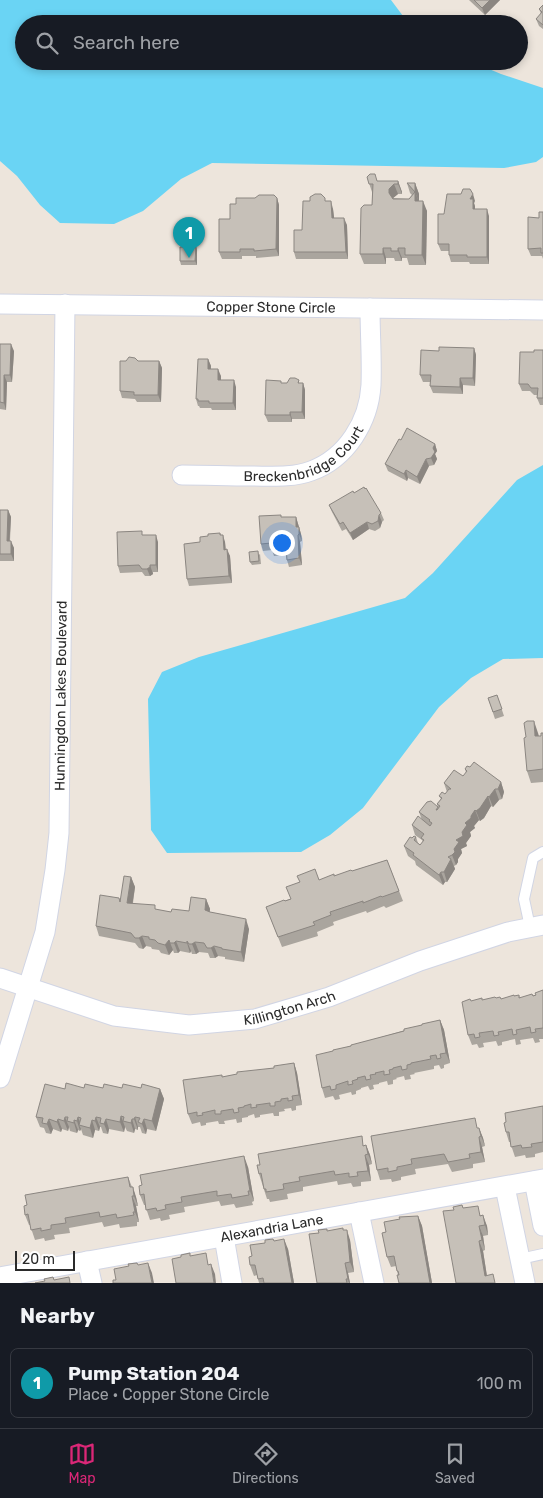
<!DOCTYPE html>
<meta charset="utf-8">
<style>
:root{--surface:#171b24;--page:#242831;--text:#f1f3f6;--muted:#9ea1a6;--line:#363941;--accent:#db2777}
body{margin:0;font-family:Rubik,sans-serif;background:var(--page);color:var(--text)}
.scale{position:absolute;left:15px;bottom:12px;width:60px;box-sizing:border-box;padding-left:5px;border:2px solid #2b2b2b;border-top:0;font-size:14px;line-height:18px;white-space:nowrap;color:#2b2b2b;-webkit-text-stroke:4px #fff;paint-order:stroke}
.you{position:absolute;left:281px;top:542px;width:18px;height:18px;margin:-12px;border:4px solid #fff;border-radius:50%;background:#1a73e8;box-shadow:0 0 0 8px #1a73e833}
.badge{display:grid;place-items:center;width:32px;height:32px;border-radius:50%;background:var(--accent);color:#fff;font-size:16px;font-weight:700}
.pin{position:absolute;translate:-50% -41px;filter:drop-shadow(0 1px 2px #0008)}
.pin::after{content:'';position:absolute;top:26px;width:18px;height:15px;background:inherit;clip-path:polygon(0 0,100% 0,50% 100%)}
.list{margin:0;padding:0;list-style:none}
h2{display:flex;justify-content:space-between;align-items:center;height:65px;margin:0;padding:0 20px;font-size:21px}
h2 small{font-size:16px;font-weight:400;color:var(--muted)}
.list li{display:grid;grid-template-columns:32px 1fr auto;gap:15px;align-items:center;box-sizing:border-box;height:70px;margin:0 10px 10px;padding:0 10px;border:1px solid var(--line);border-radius:8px}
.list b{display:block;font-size:19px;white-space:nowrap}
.list p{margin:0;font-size:16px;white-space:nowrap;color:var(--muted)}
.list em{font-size:16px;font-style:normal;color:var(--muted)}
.icon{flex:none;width:28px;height:28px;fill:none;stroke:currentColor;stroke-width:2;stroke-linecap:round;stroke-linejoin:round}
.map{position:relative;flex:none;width:543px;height:1283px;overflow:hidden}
.search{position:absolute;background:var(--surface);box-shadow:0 2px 8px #0003;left:15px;right:15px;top:15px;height:55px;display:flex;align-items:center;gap:12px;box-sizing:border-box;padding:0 18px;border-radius:28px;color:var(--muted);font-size:19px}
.sheet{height:145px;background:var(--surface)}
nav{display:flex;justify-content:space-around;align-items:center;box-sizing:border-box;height:70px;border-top:1px solid var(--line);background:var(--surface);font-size:14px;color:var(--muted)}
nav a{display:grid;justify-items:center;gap:2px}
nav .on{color:var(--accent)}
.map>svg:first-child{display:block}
.water{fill:#6ad4f4}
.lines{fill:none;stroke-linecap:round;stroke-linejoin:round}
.lane-casing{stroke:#d1d5e4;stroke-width:12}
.street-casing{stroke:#d1d5e4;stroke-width:21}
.lane{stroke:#fff;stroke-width:10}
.street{stroke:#fff;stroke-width:19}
.wall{fill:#aaa59e}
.shaded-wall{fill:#8b8681}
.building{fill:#c6c0b8;stroke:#8b8681}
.labels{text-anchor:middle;stroke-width:4;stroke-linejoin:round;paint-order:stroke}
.street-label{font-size:14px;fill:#2b2b2b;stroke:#fff}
</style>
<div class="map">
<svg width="543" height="1283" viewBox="0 0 543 1283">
<rect width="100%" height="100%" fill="#ede5dc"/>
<!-- water -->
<g class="water">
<polygon points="0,0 391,0 403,16 412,24 24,24 24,61 470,61 501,74 543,88 543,157 536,162 504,168 212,163 181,179 143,211 114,224 60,223 40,205 17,176 0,161"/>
<polygon points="543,465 543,658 503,659 471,678 439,707 363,808 330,835 301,852 167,853 151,830 148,699 162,672 199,657 405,598 433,573 517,480"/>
</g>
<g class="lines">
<!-- lane casing -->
<g class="lane-casing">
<g id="lane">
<polyline points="530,927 524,899 533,858 543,852"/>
<polyline points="520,1259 543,1254"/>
</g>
</g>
<!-- street casing -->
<g class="street-casing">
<g id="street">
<path id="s1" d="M0,304L543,310"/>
<path id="s2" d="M182,475C205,475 228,476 251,476C271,476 292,478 311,471C347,458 369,421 371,385C372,359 370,333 370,308"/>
<path id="s3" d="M0,978L114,1016L189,1025L255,1019L329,997L420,961L508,932L543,925"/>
<path id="s4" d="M0,1078L45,932L55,870L59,833L65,304"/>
<polyline points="534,1181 543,1226"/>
<polyline points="505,1187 525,1283"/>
<polyline points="359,1212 374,1283"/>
<polyline points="224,1237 232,1283"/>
<polyline points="87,1261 92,1283"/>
<path id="s5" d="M0,1277L543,1179"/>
</g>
</g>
<!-- lane -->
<use href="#lane" class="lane"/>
<!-- street -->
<use href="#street" class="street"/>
</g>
<!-- wall -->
<g class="wall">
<polygon points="469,0 500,0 485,15"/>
<polygon points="543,5 543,29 539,26 536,19 541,14 539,9"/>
<polygon points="367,177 377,181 398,181 402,192 402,194 398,194 393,198 409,199 412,195 410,193 407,183 415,183 419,194 419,201 427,211 426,265 409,265 407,258 402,258 402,261 395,261 394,258 386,258 386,264 364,264 360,254 372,205 372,192"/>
<polygon points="277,198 279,205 279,256 256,258 256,256 242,256 242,259 222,259 219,252 236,204"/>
<polygon points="326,201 333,209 334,218 347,225 348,259 296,259 294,252 302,230"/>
<polygon points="475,201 474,203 475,209 489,216 489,264 470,264 469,262 451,262 449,255 449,251 441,251 438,244"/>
<polygon points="543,212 543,259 542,256 531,256 528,249 539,218"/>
<polygon points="196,247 197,251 197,265 181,265 180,261"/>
<polygon points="0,344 14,351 12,382 7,382 6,410 0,409"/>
<polygon points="474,348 476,355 475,386 463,385 463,394 433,393 430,386 431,382 423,382 420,375 439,351"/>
<polygon points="543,350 543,405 540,405 537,398 537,395 534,395 530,391 522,391 519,384 534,352"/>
<polygon points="208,359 211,366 211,369 221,376 221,380 236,387 236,410 212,410 211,408 200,408 199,406 198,406 196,399"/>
<polygon points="138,361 159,361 162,368 161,402 137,402 135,399 122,398 120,391"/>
<polygon points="299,380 299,383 303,383 305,390 305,419 292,419 292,422 268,422 265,415 282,383 287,383"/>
<polygon points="401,440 435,444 437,451 435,454 437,459 434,465 429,466 420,484 408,478 407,481 388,471 385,464"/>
<polygon points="354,493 381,513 384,520 382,522 380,528 375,531 369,529 353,540 346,529 342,531 332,512 329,505"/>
<polygon points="0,510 8,510 11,517 10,541 14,548 14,561 0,561"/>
<polygon points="282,517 296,517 301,534 302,541 300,542 302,565 289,567 287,560 286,555 274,556 272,550 263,551 261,544"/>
<polygon points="220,533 225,542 226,550 230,556 232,583 189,586 187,579 200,542"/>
<polygon points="143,535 158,542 158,572 153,572 153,574 150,576 145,576 142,572 120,573 118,566"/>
<polygon points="260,554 261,564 252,565 250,562"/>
<polygon points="497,695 504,716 495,719 488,698"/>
<polygon points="538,733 539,736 541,736 543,733 543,782 531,783 527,771 526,737"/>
<polygon points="470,767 501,782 504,792 502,799 499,800 493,807 491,806 484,818 480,821 479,820 474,826 475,828 470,832 471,836 466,843 467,846 461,849 462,853 458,859 458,862 456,865 454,866 455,869 447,882 445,882 443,885 416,865 415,861 408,856 404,846 412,838 416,837 418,843 420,845 423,842 422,840 415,835 412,825 422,820 419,812 438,807 438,808 437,804 441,799 439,796 445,794 447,792 444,783 463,776 466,773 465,769"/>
<polygon points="387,860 403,901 386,908 384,906 367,913 366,911 333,922 334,925 317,932 318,936 282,947 266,907 290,899 319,880 352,871"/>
<polygon points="131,877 135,887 133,903 157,910 171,912 189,911 206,899 210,909 210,912 249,929 244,962 225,959 225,957 218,956 215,958 210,958 208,953 199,952 196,954 192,954 191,951 190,953 180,951 178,953 174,953 173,950 169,955 161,953 159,950 152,949 151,947 146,946 143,949 139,948 135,943 99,936 96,926 120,900"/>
<polygon points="543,990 543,1039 539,1039 540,1042 535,1043 533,1038 520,1040 521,1044 516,1045 515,1039 502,1042 502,1045 498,1046 496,1041 483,1043 484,1047 479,1048 477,1044 472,1045 468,1035 471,1001 483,1000 496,998 501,999 519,995 520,998 536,995"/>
<polygon points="440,1020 444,1030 450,1063 444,1065 444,1068 441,1069 439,1065 434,1066 434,1069 414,1073 415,1074 410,1075 411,1079 405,1080 404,1076 396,1078 397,1079 393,1080 393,1084 388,1085 387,1081 379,1083 379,1084 373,1085 374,1089 370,1090 368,1086 361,1088 361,1089 356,1091 356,1094 352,1095 351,1092 339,1095 340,1099 335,1100 333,1096 325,1098 322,1088 333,1051"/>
<polygon points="294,1063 297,1073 302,1105 296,1106 296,1110 292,1111 291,1108 284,1109 285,1111 279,1112 279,1116 274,1116 273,1113 260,1115 260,1117 255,1118 254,1114 248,1116 248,1117 242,1118 242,1122 237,1123 236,1119 224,1121 225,1124 219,1124 218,1121 206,1123 206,1125 201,1126 200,1122 192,1124 188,1114 222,1077 274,1068"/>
<polygon points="84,1088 160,1089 164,1099 156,1131 147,1129 146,1134 142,1133 140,1127 138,1127 138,1130 135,1129 134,1133 127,1131 125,1127 124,1132 109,1129 108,1134 103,1133 101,1127 100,1127 99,1131 95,1130 93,1138 83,1135 81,1129 80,1131 78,1130 77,1133 70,1131 69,1127 68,1131 62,1129 61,1132 53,1129 51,1134 46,1133 44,1128 40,1127 36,1117 65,1089"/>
<polygon points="543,1106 543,1152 535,1154 535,1157 526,1158 525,1155 515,1157 510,1142 509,1142 506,1132 506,1122"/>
<polygon points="479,1128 483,1138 485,1146 482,1147 485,1162 473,1164 473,1168 452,1172 448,1164 415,1169 416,1174 401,1177 401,1180 392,1182 391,1179 380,1180 377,1170"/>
<polygon points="366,1145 370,1155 372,1164 369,1165 371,1181 361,1182 361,1186 353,1187 351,1183 338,1185 337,1181 303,1187 303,1191 287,1194 288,1199 270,1202 269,1199 267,1199 259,1174"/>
<polygon points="248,1167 254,1201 252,1202 253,1205 236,1208 234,1204 221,1206 219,1201 184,1207 185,1212 169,1215 170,1219 161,1221 160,1218 150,1220 145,1205 144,1205 140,1195"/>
<polygon points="128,1177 136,1197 138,1206 136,1206 139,1222 137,1222 137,1226 120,1228 119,1224 104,1227 102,1222 69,1228 70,1233 54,1235 55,1239 45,1241 44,1238 35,1240 30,1225 29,1225 25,1215"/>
<polygon points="462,1205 463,1208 482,1216 487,1226 488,1235 483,1236 485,1250 483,1251 487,1276 456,1283 454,1210"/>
<polygon points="418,1216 422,1226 432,1283 399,1283 398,1275 396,1266 391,1267 387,1257 386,1232"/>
<polygon points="344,1230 350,1240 354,1272 348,1273 350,1283 317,1283 328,1231"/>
<polygon points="273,1239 274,1241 288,1249 294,1283 259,1283 257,1275 254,1276 250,1265 252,1256"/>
</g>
<!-- shaded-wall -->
<g class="shaded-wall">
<polygon points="490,0 500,0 485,15 482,8"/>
<polygon points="398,181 402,192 402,194 398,184"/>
<polygon points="415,183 419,194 419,202 415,192"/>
<polygon points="394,184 398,194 392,199 389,193 389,189"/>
<polygon points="415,192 419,202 415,201"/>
<polygon points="473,194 475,201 474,203 475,206 475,216 470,199"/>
<polygon points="277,198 279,205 279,256 276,249"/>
<polygon points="331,201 333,209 335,225 332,218"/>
<polygon points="423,201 427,211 426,265 422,255"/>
<polygon points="487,209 489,216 489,264 487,257"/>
<polygon points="344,218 347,225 348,259 346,252"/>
<polygon points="196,247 197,251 197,265 195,261"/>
<polygon points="383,248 386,258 386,264 383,254"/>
<polygon points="398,248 402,258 402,261 398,251"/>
<polygon points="11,344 14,351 12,382 10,375"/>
<polygon points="474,348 476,355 475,386 473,378"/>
<polygon points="208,359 211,366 210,376 208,369"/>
<polygon points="159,361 162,368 161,402 158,395"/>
<polygon points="218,369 221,376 221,387 218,380"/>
<polygon points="4,375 7,382 6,410 4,403"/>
<polygon points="460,378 463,385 463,394 460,387"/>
<polygon points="234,380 236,387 236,410 233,403"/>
<polygon points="303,383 305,390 305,419 302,412"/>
<polygon points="290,412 292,419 292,422 290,415"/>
<polygon points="435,444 437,451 435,454 437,459 434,465 431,458 433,448"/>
<polygon points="426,459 429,466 420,484 417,477"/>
<polygon points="406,470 408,478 407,481 404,474"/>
<polygon points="8,510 11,517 9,548 7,541"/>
<polygon points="379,515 382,522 380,528 378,521"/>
<polygon points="296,517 301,534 302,541 296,527"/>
<polygon points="367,522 369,529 353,540 350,533"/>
<polygon points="156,535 158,542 158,572 156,565"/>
<polygon points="223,535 225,542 226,557 224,550"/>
<polygon points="298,535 300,542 302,565 299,558"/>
<polygon points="11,541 14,548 14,561 11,554"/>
<polygon points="227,549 230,556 232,583 229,576"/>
<polygon points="150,565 153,574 150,576 147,569"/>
<polygon points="534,721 538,733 540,749 535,736"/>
<polygon points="501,782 504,792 502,799 498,789"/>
<polygon points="495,789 499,800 493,807 489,797"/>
<polygon points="488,796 491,806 484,818 480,821 476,811"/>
<polygon points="475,810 479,820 474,826 475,828 470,832 471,836 466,843 467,846 461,849 462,853 458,859 458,862 456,865 452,855 456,840 462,832 465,823"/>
<polygon points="451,859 455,869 447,882 444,872"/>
<polygon points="441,872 445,882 443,885 439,875"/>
<polygon points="131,877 135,887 131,913 127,903"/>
<polygon points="206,899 210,909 208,920 205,910"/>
<polygon points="246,919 249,929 244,962 241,952"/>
<polygon points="142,936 146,946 143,949 139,938"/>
<polygon points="169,940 173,950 169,955 165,945"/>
<polygon points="176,941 180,951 178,953 174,943"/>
<polygon points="187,941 191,951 190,953 187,943"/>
<polygon points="195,942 199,952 196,954 192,944"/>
<polygon points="214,946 218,956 215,958 211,948"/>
<polygon points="440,1020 444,1030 450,1063 446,1053"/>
<polygon points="294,1063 297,1073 302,1105 299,1095"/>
<polygon points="160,1089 164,1099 156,1131 152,1121"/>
<polygon points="121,1116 125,1127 124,1132 120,1122"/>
<polygon points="65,1117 69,1127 68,1131 64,1121"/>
<polygon points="78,1117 81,1125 79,1125 81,1129 80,1131 77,1121"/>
<polygon points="96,1117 100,1127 99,1131 95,1121"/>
<polygon points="135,1117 138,1127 138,1130 134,1119"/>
<polygon points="49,1119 53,1129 51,1134 47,1124"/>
<polygon points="58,1119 62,1129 61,1132 57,1122"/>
<polygon points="106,1119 109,1129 108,1134 104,1124"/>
<polygon points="132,1119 135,1129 134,1133 131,1123"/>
<polygon points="144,1119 147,1129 146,1134 142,1124"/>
<polygon points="74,1120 78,1130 77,1133 74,1123"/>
<polygon points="92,1120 95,1130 93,1138 90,1128"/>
<polygon points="479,1128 483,1138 485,1146 481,1136"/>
<polygon points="479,1137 482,1147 485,1162 481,1152"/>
<polygon points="366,1145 370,1155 372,1164 368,1154"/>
<polygon points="365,1155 369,1165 371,1181 368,1171"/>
<polygon points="244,1156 248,1167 254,1201 250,1191"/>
<polygon points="133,1187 136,1197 138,1206 134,1196"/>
<polygon points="132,1196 136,1206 139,1222 135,1212"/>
<polygon points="483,1215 487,1226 488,1235 485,1225"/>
<polygon points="418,1216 422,1226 432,1283 430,1283"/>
<polygon points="479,1226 483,1236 485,1250 482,1240"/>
<polygon points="347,1230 350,1240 354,1272 350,1262"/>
<polygon points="284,1239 288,1249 294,1283 292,1283"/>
<polygon points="479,1241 483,1251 488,1283 485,1276"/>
<polygon points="148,1263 152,1273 154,1283 152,1283"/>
<polygon points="345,1263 348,1273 350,1283 349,1283 348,1279"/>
<polygon points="211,1264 215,1274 216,1283 214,1283"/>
</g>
<!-- building -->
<g class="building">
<polygon points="474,0 490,0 482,8"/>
<polygon points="543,5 543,25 536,19 542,12 539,9"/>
<polygon points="370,174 375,174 377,181 398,181 398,184 394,184 389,189 389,193 393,199 409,199 415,192 415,201 423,201 422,255 405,255 405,248 398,248 398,251 391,251 391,248 383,248 383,254 360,254 361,208 364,205 372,205 373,184 369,184 367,177"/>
<polygon points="407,183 415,183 415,192"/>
<polygon points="463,189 470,189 473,194 470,199 473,199 473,209 487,209 487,257 467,257 467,255 449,255 449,244 438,244 438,214 444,214 447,194 461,194"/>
<polygon points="315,194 321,194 325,198 325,201 331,201 332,218 344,218 346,252 294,252 294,230 302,230 303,201 310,201 310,197"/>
<polygon points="259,195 274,195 277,198 276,249 254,251 254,249 240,249 240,252 219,252 219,219 230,219 230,204 236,204 236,198 255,198"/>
<polygon points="539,212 543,212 543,253 541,253 541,248 528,249 528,217 539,218"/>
<polygon points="180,247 196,247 195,261 180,261"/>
<polygon points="0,344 11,344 10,375 4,375 4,403 0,402"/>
<polygon points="439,347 474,348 473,378 460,378 460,387 430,386 431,375 420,375 421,350 439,351"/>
<polygon points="534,350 543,350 543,398 537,398 538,388 531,388 528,384 519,384 520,352 534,352"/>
<polygon points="129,357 135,358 138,361 159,361 158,395 134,395 134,392 120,391 120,361 126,361"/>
<polygon points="198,359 208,359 208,369 218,369 218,380 234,380 233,403 209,403 209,401 198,401 198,399 196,399"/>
<polygon points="290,378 295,378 299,380 298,383 303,383 302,412 290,412 290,415 265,415 266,380 281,381 281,383 287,383"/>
<polygon points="407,428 435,444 433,448 435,452 431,458 426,459 417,477 406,470 404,474 385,464 399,439 401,440"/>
<polygon points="364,487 365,489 366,488 381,513 379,515 378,521 372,524 367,522 350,533 343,522 340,524 329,505 353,491 354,493"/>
<polygon points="0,510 8,510 7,541 11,541 11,554 0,554"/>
<polygon points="281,515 281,517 296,517 296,527 299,527 299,534 298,535 299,558 287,560 286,548 271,549 271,543 261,544 259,516"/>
<polygon points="142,531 142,535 156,535 156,565 150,565 150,567 147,569 142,569 139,565 118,566 117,532"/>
<polygon points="220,533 220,535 223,535 224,550 227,549 229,576 187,579 184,544 200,542 200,537 208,536 208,534"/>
<polygon points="258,551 259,561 250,562 249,552"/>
<polygon points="497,695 502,709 493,712 488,698"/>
<polygon points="527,721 534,721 535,736 541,736 541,733 543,733 543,769 527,771 524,738 526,737 524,723"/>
<polygon points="474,762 501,782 498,789 495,789 489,797 488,796 480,808 476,811 475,810 471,816 471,818 465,823 467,825 462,832 463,836 456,840 459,842 454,849 455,852 452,855 448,857 451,859 444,872 441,872 439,875 413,855 414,853 404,846 410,837 412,838 414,836 416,837 414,840 420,845 424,840 421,838 424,834 412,825 418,816 430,826 432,823 429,821 430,820 419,812 427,802 431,801 438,807 436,810 437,810 440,806 437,804 442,798 439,796 442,792 445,794 449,789 451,789 444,783 454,770 463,776 467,771 465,769 467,766 470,767"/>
<polygon points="387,860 399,891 382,897 381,896 363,903 363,901 330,912 331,915 313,922 315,925 278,937 266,907 284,900 285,901 291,899 286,887 300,882 297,876 315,869 319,880 334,874 334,876 351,870 352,871"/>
<polygon points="124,876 131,877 127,903 155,905 155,909 171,912 172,909 189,911 191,897 206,899 205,910 210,912 246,919 241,952 222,949 222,948 214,946 211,948 207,948 204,943 195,942 192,944 189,944 187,941 187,943 176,941 174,943 170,943 169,940 165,945 158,943 155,940 149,939 149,937 142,936 139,938 135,938 131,933 96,926 100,895 119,898 120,902"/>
<polygon points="543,990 543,1028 535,1029 536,1032 531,1033 530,1027 516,1030 517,1034 513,1035 512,1029 498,1032 499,1035 494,1036 493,1031 479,1033 480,1037 475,1038 474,1034 468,1035 462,1002 470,999 471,1001 482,998 482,1000 495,997 496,998 500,997 501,999 514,995 514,996 519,995 519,998 532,994 533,996 536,995 535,993"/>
<polygon points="440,1020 446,1053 440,1054 441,1058 437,1059 436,1055 430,1056 431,1059 411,1063 411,1064 407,1065 407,1069 402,1070 401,1066 393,1068 393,1069 389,1070 390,1074 384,1075 384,1071 375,1073 376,1074 370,1075 371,1079 366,1080 365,1076 357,1078 358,1079 352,1081 353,1084 348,1085 348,1081 336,1085 336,1089 331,1090 330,1086 322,1088 316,1055 333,1051 333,1050 351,1046 351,1045 404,1031 404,1029 422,1025 422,1024"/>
<polygon points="294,1063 299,1095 292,1096 293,1100 288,1101 288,1098 281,1099 281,1101 275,1102 275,1106 270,1106 270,1103 256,1105 257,1107 251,1108 251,1104 244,1106 244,1107 238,1108 239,1112 234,1113 233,1109 221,1111 221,1114 215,1114 215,1110 202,1113 203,1115 197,1116 197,1112 188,1114 183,1080 222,1075 222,1077 237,1074 237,1072 274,1068 274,1066"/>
<polygon points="66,1083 84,1088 85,1084 103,1088 104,1084 122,1088 123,1084 141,1088 142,1084 160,1089 152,1121 144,1119 142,1124 138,1122 140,1118 135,1117 134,1119 132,1119 131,1123 123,1121 124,1117 121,1116 120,1122 106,1119 104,1124 100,1123 101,1118 96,1117 95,1121 92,1120 90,1128 79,1125 81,1118 78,1117 77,1121 74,1120 74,1123 67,1121 68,1117 65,1117 64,1121 58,1119 57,1122 49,1119 47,1124 42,1123 43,1118 36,1117 45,1084 65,1089"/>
<polygon points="543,1106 543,1142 531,1144 532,1147 522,1148 521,1145 511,1147 509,1132 506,1132 504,1123 506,1122 505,1113"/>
<polygon points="475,1118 477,1128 479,1128 481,1136 479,1137 481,1152 469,1154 470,1158 448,1162 444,1154 411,1159 412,1164 397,1167 397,1170 388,1172 388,1168 377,1170 371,1136"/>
<polygon points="362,1136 363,1146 366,1145 368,1154 365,1155 368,1171 357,1172 358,1176 349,1177 349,1173 335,1175 334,1171 299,1177 300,1181 283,1184 284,1189 266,1192 266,1189 264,1189 261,1173 259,1174 257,1165 260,1165 258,1154"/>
<polygon points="244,1156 250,1191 248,1191 249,1195 232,1198 231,1194 217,1196 217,1191 181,1197 182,1202 165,1205 166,1209 157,1211 156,1208 146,1210 144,1194 140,1195 139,1186 142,1185 140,1175"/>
<polygon points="128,1177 130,1187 133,1187 134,1196 132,1196 135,1212 133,1212 134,1215 117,1218 116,1214 100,1217 99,1212 65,1218 66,1223 51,1225 51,1229 41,1231 41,1228 31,1230 28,1214 25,1215 24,1206 27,1205 25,1195"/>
<polygon points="462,1205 463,1208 478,1206 480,1216 483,1215 485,1225 479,1226 482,1240 479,1241 485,1276 493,1274 495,1283 456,1283 443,1211 454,1210 453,1207"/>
<polygon points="418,1216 430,1283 399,1283 397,1275 399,1275 398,1271 397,1271 394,1256 387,1257 382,1233 386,1232 384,1222 400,1219 399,1217"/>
<polygon points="343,1228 343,1230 347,1230 350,1262 345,1263 348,1279 346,1279 347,1283 317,1283 309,1234 319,1233 318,1230 327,1229 327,1231"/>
<polygon points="273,1239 274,1241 284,1239 292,1283 264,1283 263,1278 258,1279 255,1265 250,1265 249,1257 252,1256 250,1245 265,1243 265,1240"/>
<polygon points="190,1253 190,1256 206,1253 208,1265 211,1264 214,1283 176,1283 172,1259 181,1257 181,1255"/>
<polygon points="137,1263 138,1265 148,1263 152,1283 113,1283 113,1280 116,1280 114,1269 129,1266 128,1264"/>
<polygon points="53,1277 54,1280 69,1277 70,1283 35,1283 45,1281 44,1279"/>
</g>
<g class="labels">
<!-- street labels -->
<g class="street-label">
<text dy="5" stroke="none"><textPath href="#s1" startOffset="271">Copper Stone Circle</textPath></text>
<text dy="5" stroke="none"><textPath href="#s2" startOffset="129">Breckenbridge Court</textPath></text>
<text dy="5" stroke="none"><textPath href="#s4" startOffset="390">Hunningdon Lakes Boulevard</textPath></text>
<text dy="5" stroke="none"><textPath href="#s3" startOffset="298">Killington Arch</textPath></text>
<text dy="5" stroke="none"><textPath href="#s5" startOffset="276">Alexandria Lane</textPath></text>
</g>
</g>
</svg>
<div class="scale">20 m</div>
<div class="you"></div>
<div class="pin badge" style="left:189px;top:258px;background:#0f9aa8">1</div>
<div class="search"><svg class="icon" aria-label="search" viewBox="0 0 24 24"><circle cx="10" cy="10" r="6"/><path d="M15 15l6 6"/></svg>Search here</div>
</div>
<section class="sheet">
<h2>Nearby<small></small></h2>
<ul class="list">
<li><span class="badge" style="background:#0f9aa8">1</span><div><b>Pump Station 204</b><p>Place · Copper Stone Circle</p></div><em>100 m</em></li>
</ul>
</section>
<nav>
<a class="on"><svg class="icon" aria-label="map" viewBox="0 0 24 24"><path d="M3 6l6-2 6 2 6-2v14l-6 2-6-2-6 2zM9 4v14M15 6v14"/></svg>Map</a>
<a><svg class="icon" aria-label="directions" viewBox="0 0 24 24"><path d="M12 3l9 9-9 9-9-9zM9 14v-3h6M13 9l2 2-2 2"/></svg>Directions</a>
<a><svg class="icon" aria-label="saved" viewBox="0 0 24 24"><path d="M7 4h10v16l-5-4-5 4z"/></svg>Saved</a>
</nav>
